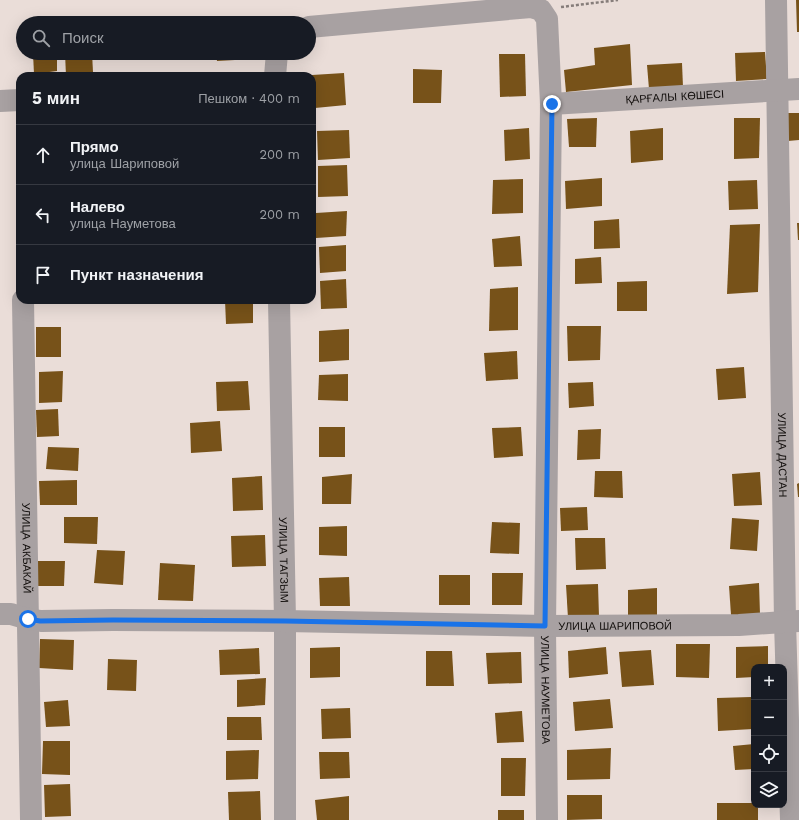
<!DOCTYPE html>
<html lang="ru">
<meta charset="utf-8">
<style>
:root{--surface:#171b24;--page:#20242c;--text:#f1f3f6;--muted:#9ea1a6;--line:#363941}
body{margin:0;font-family:"Work Sans",sans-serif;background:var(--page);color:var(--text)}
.controls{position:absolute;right:12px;bottom:12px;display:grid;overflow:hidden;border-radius:8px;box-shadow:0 4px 16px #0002}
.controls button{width:36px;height:36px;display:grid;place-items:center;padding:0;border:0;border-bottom:1px solid var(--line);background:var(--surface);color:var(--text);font:20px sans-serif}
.stop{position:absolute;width:12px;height:12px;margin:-9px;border:3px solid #1a73e8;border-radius:50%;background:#fff}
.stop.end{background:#1a73e8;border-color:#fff;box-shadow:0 1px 4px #0008}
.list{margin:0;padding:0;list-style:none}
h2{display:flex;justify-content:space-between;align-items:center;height:52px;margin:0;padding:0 16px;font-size:17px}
h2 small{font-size:13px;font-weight:400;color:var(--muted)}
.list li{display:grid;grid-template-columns:26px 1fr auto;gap:12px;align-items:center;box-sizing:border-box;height:60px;padding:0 16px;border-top:1px solid var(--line)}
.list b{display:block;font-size:15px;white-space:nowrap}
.list p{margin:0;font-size:13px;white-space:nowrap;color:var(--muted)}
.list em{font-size:13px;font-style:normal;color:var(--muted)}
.icon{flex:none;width:22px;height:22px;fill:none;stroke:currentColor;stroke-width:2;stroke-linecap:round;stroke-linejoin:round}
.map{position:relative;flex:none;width:799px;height:820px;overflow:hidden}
.search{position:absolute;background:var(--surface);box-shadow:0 4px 16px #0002;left:16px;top:16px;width:300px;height:44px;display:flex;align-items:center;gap:10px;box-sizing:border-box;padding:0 14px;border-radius:22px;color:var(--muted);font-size:15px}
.panel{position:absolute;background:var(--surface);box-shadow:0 4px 16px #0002;left:16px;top:72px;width:300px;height:232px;border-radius:12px}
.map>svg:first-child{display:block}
.building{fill:#775219}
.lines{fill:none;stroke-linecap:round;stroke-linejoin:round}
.path{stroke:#867d7a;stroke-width:2.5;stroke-dasharray:3 2;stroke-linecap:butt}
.minor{stroke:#a8a1a2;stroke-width:22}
.route{stroke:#1a73e8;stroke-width:5}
.labels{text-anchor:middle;stroke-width:4;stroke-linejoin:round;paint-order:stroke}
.street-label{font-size:11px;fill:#110d0b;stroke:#eaddd8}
</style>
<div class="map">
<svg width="799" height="820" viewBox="0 0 799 820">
<rect width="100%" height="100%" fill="#eaddd8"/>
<!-- building -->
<g class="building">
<polygon points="796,0 799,0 799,32 797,32"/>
<polygon points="630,44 632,85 566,92 564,70 595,65 594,48"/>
<polygon points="765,52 767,79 736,81 735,53"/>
<polygon points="33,53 57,53 57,71 34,74"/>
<polygon points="65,53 92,53 93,72 66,76"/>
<polygon points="127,53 158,53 158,57 127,60"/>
<rect x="173" y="53" width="33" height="5"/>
<polygon points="216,53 253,53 253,59 217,61"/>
<polygon points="499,54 525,54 526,96 500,97"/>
<polygon points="682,63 683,87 649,89 647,65"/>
<polygon points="413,69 442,70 441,103 413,103"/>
<polygon points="344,73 346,105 315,108 312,75"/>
<polygon points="787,113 799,113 799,140 788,141"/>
<polygon points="597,118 596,147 569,147 567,119"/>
<polygon points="734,118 760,118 759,158 734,159"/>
<polygon points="529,128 530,159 505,161 504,130"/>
<polygon points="663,128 663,160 631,163 630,131"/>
<polygon points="349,130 350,158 318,160 317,131"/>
<polygon points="347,165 348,196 318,197 318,166"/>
<polygon points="602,178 602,206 566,209 565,181"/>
<polygon points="523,179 523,213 492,214 493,180"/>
<polygon points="757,180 758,209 729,210 728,181"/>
<polygon points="347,211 346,236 316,238 316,213"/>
<polygon points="619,219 620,248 594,249 594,221"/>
<polygon points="797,223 799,223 799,240 798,240"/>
<polygon points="760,224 758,292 727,294 730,225"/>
<polygon points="520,236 522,266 494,267 492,239"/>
<polygon points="346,245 346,271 320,273 319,247"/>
<polygon points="601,257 602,283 575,284 575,259"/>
<polygon points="346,279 347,308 321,309 320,281"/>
<polygon points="647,281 647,311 617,311 617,282"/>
<polygon points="518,287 518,330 489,331 490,289"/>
<rect x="33" y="300" width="24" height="4"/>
<polygon points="225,300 253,300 253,323 226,324"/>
<polygon points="567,326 601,326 600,360 568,361"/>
<rect x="36" y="327" width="25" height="30"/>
<polygon points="349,329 349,360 319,362 319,331"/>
<polygon points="517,351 518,379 486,381 484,353"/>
<polygon points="744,367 746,398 718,400 716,369"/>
<polygon points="63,371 62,402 39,403 39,372"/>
<polygon points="348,374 348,401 318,400 319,375"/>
<polygon points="248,381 250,410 217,411 216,382"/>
<polygon points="593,382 594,406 569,408 568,383"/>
<polygon points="58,409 59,436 37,437 36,410"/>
<polygon points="220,421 222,451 191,453 190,423"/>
<rect x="319" y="427" width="26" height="30"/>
<polygon points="521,427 523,456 494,458 492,428"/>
<polygon points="601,429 600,459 577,460 578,430"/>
<polygon points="48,447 79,448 78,471 46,469"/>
<polygon points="595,471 622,471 623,498 594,497"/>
<polygon points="760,472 762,505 734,506 732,474"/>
<polygon points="352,474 351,504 322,504 322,477"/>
<polygon points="262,476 263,510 233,511 232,478"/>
<polygon points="77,480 77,505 40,505 39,481"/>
<polygon points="799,483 799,497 798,497 797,484"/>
<polygon points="587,507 588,530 561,531 560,508"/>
<polygon points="64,517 98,517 97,544 64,543"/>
<polygon points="732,518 759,520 757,551 730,549"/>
<polygon points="492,522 520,523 519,554 490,553"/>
<polygon points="347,526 347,556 319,555 319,527"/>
<polygon points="265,535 266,566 232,567 231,536"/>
<polygon points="575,538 605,538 606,569 576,570"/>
<polygon points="97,550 125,551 123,585 94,583"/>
<polygon points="37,561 65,561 64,586 37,586"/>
<polygon points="160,563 195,565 193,601 158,600"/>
<polygon points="492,573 523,573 522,605 492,605"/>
<rect x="439" y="575" width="31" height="30"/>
<polygon points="349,577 350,606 320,606 319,578"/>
<polygon points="759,583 760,615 731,615 729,586"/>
<polygon points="598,584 599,617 568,618 566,585"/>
<polygon points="657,588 657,621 628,622 628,590"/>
<polygon points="40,639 74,640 73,670 39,668"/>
<polygon points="676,644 710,644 709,678 676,677"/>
<polygon points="768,646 768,667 754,667 754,677 736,678 736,647"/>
<polygon points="340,647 340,677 310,678 310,648"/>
<polygon points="606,647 608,674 569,678 568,651"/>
<polygon points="259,648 260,674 220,675 219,650"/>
<polygon points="651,650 654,685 622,687 619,652"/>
<polygon points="426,651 452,651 454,686 426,686"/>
<polygon points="521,652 522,683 488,684 486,653"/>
<polygon points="108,659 137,660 136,691 107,690"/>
<polygon points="266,678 265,705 237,707 237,680"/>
<polygon points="751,697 753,729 718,731 717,698"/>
<polygon points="610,699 613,728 575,731 573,702"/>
<polygon points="68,700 70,726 46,727 44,702"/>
<polygon points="350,708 351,738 322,739 321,709"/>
<polygon points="522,711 524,742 497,743 495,713"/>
<polygon points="227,717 261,717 262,740 227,740"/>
<polygon points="43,741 70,741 70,775 42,774"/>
<polygon points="754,744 754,769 735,770 733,746"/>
<polygon points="611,748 610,779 567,780 567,750"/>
<polygon points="259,750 258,779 226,780 226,751"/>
<polygon points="319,752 349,752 350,778 320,779"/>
<polygon points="501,758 526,758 525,796 501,796"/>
<polygon points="70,784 71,816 45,817 44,785"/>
<polygon points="260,791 261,820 229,820 228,792"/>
<polygon points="567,795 602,795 602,819 567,820"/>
<polygon points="349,796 349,820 317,820 315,800"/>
<polygon points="717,803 754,803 754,805 758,805 758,820 717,820"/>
<rect x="498" y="810" width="26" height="10"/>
</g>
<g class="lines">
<!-- path -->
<polyline class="path" points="561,7 618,0"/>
<!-- minor -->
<g class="minor">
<path id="s1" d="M776,0L785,622L791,820"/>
<path id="s2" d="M309,27L531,7L541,10L547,19L551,104L545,626L547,820"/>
<polyline points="275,76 277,53"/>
<polyline points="0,101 20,100"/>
<path id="s3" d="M551,104L799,89"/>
<path id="s4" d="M23,300L31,820"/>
<path id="s5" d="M279,300L285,621V820"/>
<path id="s6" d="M0,614H11L28,619L41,621L113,620L285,621L545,626L739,625L799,621"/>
</g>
</g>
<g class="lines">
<!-- route -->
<polyline class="route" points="28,619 40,621 113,620 285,621 545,626 552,104"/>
</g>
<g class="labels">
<!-- street labels -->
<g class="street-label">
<text dy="4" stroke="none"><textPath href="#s3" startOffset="124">ҚАРҒАЛЫ КӨШЕСІ</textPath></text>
<text dy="4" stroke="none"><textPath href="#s1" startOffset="455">УЛИЦА ДАСТАН</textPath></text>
<text dy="4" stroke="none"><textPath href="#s4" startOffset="248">УЛИЦА АКБАКАЙ</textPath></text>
<text dy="4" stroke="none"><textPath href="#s5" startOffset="260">УЛИЦА ТАГЗЫМ</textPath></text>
<text dy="4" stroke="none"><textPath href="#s6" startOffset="616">УЛИЦА ШАРИПОВОЙ</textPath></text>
<text dy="4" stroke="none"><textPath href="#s2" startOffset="915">УЛИЦА НАУМЕТОВА</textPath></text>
</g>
</g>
</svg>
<div class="controls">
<button>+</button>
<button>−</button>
<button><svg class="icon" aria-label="locate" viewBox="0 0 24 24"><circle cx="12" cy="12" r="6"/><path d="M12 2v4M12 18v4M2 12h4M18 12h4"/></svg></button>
<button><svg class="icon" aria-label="layers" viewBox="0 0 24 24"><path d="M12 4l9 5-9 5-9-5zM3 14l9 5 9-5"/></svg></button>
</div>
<div class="stop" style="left:28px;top:619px"></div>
<div class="stop end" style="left:552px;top:104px"></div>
<div class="search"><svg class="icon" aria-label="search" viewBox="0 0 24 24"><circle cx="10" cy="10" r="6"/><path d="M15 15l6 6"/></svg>Поиск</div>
<section class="panel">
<h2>5 мин<small>Пешком · 400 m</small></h2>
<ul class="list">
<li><svg class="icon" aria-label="ahead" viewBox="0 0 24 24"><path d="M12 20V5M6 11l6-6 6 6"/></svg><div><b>Прямо</b><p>улица Шариповой</p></div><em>200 m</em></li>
<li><svg class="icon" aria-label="left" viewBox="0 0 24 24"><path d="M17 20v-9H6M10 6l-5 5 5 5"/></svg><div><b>Налево</b><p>улица Науметова</p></div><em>200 m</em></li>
<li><svg class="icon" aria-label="arrive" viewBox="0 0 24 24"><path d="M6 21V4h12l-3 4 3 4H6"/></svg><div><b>Пункт назначения</b></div></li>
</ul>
</section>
</div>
